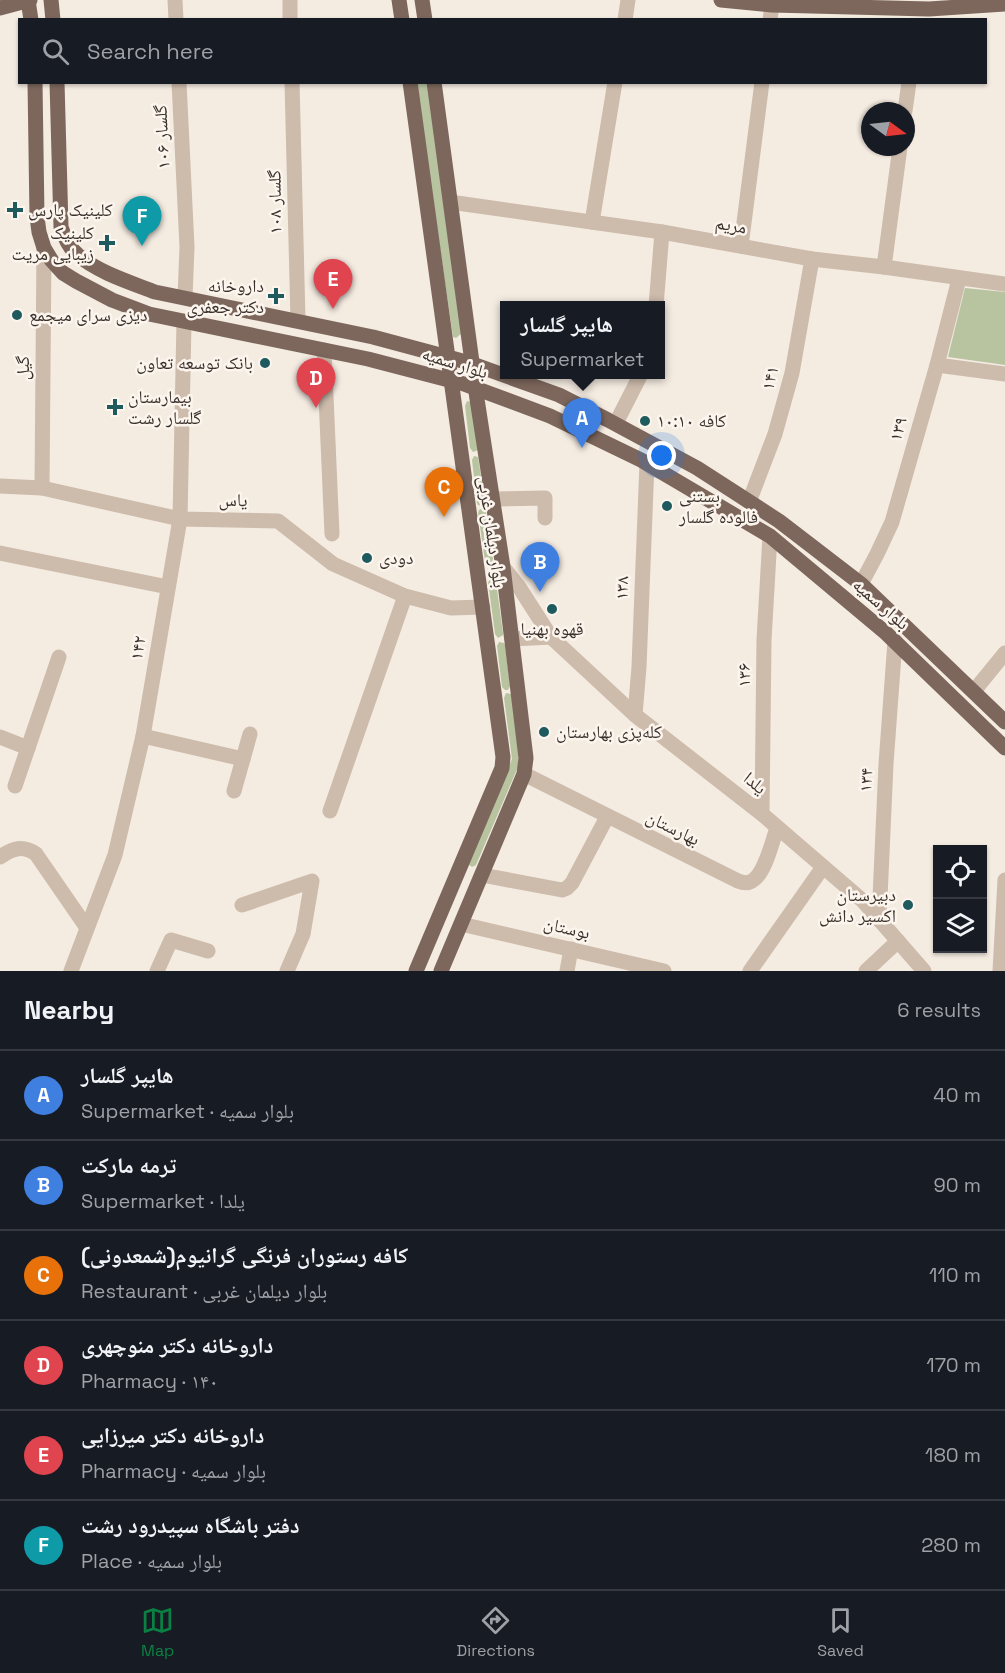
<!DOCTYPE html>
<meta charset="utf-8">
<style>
:root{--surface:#171b24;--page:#20242c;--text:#f1f3f6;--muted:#9ea1a6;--line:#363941;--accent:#0b8043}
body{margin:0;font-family:"Space Grotesk","Noto Naskh Arabic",sans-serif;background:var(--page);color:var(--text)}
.controls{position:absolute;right:18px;bottom:18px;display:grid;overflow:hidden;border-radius:0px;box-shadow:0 2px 4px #0004}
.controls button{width:54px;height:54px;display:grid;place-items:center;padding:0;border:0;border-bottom:2px solid var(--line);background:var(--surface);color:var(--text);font:30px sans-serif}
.compass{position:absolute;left:861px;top:102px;width:54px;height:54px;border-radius:50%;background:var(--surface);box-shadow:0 2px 4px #0004;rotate:105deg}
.you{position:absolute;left:662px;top:456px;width:21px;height:21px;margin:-15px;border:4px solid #fff;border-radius:50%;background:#1a73e8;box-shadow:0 0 0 9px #1a73e833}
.badge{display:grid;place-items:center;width:39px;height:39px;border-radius:50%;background:var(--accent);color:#fff;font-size:20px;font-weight:700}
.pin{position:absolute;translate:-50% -50px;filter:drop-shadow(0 2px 3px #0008)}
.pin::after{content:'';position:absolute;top:32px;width:21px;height:18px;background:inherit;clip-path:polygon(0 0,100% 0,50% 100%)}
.popup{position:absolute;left:500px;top:301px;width:165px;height:78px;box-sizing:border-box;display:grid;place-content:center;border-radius:0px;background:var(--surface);filter:drop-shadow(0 2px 4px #0005);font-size:20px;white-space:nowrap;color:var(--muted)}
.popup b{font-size:22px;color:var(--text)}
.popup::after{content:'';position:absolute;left:50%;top:100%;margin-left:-12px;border:12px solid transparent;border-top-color:var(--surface)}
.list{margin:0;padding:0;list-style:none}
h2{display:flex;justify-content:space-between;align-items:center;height:78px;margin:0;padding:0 24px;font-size:26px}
h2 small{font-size:20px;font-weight:400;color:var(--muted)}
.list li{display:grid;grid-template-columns:39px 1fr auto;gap:18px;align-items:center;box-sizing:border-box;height:90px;padding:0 24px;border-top:2px solid var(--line)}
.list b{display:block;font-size:22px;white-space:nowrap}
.list p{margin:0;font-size:20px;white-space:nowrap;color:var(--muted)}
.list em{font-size:20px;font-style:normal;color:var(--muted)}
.icon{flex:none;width:33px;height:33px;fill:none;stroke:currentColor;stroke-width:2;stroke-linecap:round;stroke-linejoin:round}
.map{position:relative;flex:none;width:1005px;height:971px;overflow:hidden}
.search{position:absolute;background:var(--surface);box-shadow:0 2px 4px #0004;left:18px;right:18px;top:18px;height:66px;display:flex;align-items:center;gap:15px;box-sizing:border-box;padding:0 21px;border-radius:0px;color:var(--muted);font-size:22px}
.sheet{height:618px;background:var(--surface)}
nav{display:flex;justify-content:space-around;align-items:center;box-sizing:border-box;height:84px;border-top:2px solid var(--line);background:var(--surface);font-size:16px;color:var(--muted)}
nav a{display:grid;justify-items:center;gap:3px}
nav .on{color:var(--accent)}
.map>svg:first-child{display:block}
.green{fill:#b8c4a0}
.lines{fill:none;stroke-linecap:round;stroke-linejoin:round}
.minor{stroke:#cdbbac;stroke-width:15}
.major{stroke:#7d675c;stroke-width:15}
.poi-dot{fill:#1f5a5e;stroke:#fbf5ee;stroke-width:2}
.labels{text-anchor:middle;stroke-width:5;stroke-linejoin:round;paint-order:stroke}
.street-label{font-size:18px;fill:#3b302b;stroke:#fbf5ee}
.poi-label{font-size:18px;fill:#3b302b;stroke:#fbf5ee;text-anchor:start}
</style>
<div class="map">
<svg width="1005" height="971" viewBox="0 0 1005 971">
<rect width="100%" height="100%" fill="#f4ebe1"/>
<!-- green -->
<g class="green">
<polygon points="416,83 430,83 462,333 456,338 453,337"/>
<polygon points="965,288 1005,292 1005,365 948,357"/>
<polygon points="467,401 471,402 478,450 473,452 470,448 465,406"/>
<polygon points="474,456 478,457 485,502 483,506 478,505 477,503 472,460"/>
<polygon points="483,508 486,512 493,559 491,564 488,564 485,561 478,513 479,510"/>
<polygon points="490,579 495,580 496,582 503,633 503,635 498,638 495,634 489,589 488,583"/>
<polygon points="499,642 504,643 505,645 510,686 508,690 505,690 502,687 497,646"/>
<polygon points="506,693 511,694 512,697 519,753 518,767 476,865 472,867 468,864 469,862 512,759 504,698"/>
</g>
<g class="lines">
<!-- minor -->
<g class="minor">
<polyline points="175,0 176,20"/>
<polyline points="290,0 290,20"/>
<polyline points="625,20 628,0"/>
<polyline points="770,20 772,5"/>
<polyline points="179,82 187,247 185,298"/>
<polyline points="292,82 298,320"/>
<polyline points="905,111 909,82"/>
<polyline points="450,202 662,232 812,259 884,267 1005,284"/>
<polyline points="592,222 615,82"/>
<polyline points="741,246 762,82"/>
<polyline points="884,267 900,147"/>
<polyline points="656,306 662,232"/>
<polyline points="324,350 332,534"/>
<polyline points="937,365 1005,374"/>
<polyline points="616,423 641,374"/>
<polyline points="0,486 42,488 180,519 278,521 333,564 405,596 451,608 483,607"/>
<polyline points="42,488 44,248"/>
<polyline points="493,499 545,498 545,518"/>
<polyline points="749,502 775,434 792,373 812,259"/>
<polyline points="0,553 168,587"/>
<polyline points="503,567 519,587 551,637 635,715 762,814 863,901 924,971"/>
<polyline points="861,584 877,554 892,522 937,365 959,279"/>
<polyline points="512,639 551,637"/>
<polyline points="974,691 1005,653"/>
<polyline points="635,715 639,667 647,463"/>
<polyline points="143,736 243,759"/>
<polyline points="0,737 28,748"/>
<path d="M524,774L738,881C743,883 747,884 752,881C765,874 772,842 777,828"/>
<polyline points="15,786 59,657"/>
<polyline points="234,791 250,734"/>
<polyline points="330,811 405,596"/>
<polyline points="762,814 764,640 770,536"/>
<path d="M0,857C13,848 23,845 36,854L87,928"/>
<polyline points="482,875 562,890 567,888 572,883 607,817"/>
<polyline points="242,905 312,881 303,934 287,971"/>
<polyline points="879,920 886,764 895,641"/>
<polyline points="461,924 664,971"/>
<polyline points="71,971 115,855 143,736 180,519 184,322"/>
<polyline points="157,971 171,940 208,951"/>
<polyline points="567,971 571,949"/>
<polyline points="750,971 823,867"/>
<polyline points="866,971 898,941"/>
<polyline points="1000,971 1005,880"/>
</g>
<!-- major -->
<g class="major">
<polyline points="28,0 31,20"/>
<polyline points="51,0 53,20"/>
<polyline points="399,0 402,20"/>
<polyline points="422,0 425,20"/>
<polyline points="721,0 772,5 929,9 1005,4"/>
<polyline points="0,8 30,0"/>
<polyline points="35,82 37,217 39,232 44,248 52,261 63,273 76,281 112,300 149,314 368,359 464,384 550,416 641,460 770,536 886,633 1005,748"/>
<path d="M57,82L61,227C65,238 69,248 78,255C97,272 132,283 155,292L373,337L470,363L559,395L608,420L697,468L779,521L861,584L1005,722"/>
<polyline points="410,82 503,757 502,768 416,971"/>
<polyline points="434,82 477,399 503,567 526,758 524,774 441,971"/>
</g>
</g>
<!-- markers -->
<g class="poi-dot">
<path d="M12 201h6v6h6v6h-6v6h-6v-6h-6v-6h6z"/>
<path d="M104 234h6v6h6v6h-6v6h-6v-6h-6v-6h6z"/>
<path d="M273 287h6v6h6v6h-6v6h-6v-6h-6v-6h6z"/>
<circle cx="17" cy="315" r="6"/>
<circle cx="265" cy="363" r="6"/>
<path d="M112 398h6v6h6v6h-6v6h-6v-6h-6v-6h6z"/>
<circle cx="645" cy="421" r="6"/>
<circle cx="667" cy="506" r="6"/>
<circle cx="367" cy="558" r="6"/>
<circle cx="552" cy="609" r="6"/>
<circle cx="544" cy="732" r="6"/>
<circle cx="908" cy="905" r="6"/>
</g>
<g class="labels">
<!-- street labels -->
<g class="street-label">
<text transform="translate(162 137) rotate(-93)" y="6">گلسار ۱۰۶</text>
<text transform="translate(275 202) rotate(-91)" y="6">گلسار ۱۰۸</text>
<text transform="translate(731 225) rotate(10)" y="6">مریم</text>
<text transform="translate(455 363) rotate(17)" y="6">بلوار سمیه</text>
<text transform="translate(23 368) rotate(-90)" y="6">گیل</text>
<text transform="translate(770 378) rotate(-76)" y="6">۱۴۱</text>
<text transform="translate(898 429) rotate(-74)" y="6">۱۳۹</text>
<text transform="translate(233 500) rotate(1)" y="6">یاس</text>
<text transform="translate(492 532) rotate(82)" y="6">بلوار دیلمان غربی</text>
<text transform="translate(622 588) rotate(-88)" y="6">۱۳۸</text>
<text transform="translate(881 604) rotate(41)" y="6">بلوار سمیه</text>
<text transform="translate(138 648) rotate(-80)" y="6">۱۴۲</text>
<text transform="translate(744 675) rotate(-90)" y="6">۱۳۶</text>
<text transform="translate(866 780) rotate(-87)" y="6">۱۳۴</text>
<text transform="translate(755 783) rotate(39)" y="6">یلدا</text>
<text transform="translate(673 828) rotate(26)" y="6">بهارستان</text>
<text transform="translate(567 928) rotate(13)" y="6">بوستان</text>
</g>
<!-- poi labels -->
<g class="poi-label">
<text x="28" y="216">کلینیک پارس</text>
<text x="94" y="239" text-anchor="end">کلینیک<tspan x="94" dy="21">زیبایی مریت</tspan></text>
<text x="264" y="292" text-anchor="end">داروخانه<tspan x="264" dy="21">دکتر جعفری</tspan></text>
<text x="29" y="321">دیزی سرای میجمع</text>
<text x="253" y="369" text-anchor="end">بانک توسعه تعاون</text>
<text x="128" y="403">بیمارستان<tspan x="128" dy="21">گلسار رشت</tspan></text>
<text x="657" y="427">کافه ۱۰:۱۰</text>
<text x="679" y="502">بستنی<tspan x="679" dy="21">فالوده گلسار</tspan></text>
<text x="379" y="564">دودی</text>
<text x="552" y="635" text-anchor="middle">قهوه بهنیا</text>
<text x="556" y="738">کله‌پزی بهارستان</text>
<text x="896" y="901" text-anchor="end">دبیرستان<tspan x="896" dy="21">اکسیر دانش</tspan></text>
</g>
</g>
</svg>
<div class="controls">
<button><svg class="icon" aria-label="locate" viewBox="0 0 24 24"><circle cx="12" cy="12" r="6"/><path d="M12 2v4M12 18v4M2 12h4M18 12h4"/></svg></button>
<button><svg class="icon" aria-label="layers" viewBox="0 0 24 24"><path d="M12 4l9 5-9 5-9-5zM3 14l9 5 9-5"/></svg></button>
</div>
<svg class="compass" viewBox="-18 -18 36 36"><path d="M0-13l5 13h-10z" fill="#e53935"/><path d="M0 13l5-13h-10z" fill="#9ea1a6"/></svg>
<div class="you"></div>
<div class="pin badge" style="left:582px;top:448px;background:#3f7fe0">A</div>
<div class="popup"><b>هایپر گلسار</b>Supermarket</div>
<div class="pin badge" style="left:540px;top:592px;background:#3f7fe0">B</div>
<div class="pin badge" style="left:444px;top:517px;background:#e8710a">C</div>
<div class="pin badge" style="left:316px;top:408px;background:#e0444e">D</div>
<div class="pin badge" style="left:333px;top:309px;background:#e0444e">E</div>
<div class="pin badge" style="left:142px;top:246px;background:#0f9aa8">F</div>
<div class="search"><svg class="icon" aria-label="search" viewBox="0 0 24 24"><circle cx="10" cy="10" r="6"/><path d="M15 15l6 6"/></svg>Search here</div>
</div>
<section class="sheet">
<h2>Nearby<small>6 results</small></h2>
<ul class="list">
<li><span class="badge" style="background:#3f7fe0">A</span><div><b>هایپر گلسار</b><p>Supermarket · بلوار سمیه</p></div><em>40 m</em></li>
<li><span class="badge" style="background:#3f7fe0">B</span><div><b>ترمه مارکت</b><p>Supermarket · یلدا</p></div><em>90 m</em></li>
<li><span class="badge" style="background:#e8710a">C</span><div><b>کافه رستوران فرنگی گرانیوم(شمعدونی)</b><p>Restaurant · بلوار دیلمان غربی</p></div><em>110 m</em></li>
<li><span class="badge" style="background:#e0444e">D</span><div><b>داروخانه دکتر منوچهری</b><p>Pharmacy · ۱۴۰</p></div><em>170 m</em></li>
<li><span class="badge" style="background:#e0444e">E</span><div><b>داروخانه دکتر میرزایی</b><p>Pharmacy · بلوار سمیه</p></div><em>180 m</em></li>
<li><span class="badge" style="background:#0f9aa8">F</span><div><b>دفتر باشگاه سپیدرود رشت</b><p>Place · بلوار سمیه</p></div><em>280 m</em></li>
</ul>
</section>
<nav>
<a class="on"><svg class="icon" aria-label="map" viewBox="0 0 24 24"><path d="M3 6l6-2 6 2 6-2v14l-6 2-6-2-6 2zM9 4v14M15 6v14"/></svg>Map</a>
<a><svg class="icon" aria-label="directions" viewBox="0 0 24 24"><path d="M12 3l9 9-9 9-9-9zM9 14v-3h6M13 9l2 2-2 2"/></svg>Directions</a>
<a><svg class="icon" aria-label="saved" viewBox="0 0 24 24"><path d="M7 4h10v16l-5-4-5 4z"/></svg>Saved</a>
</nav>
